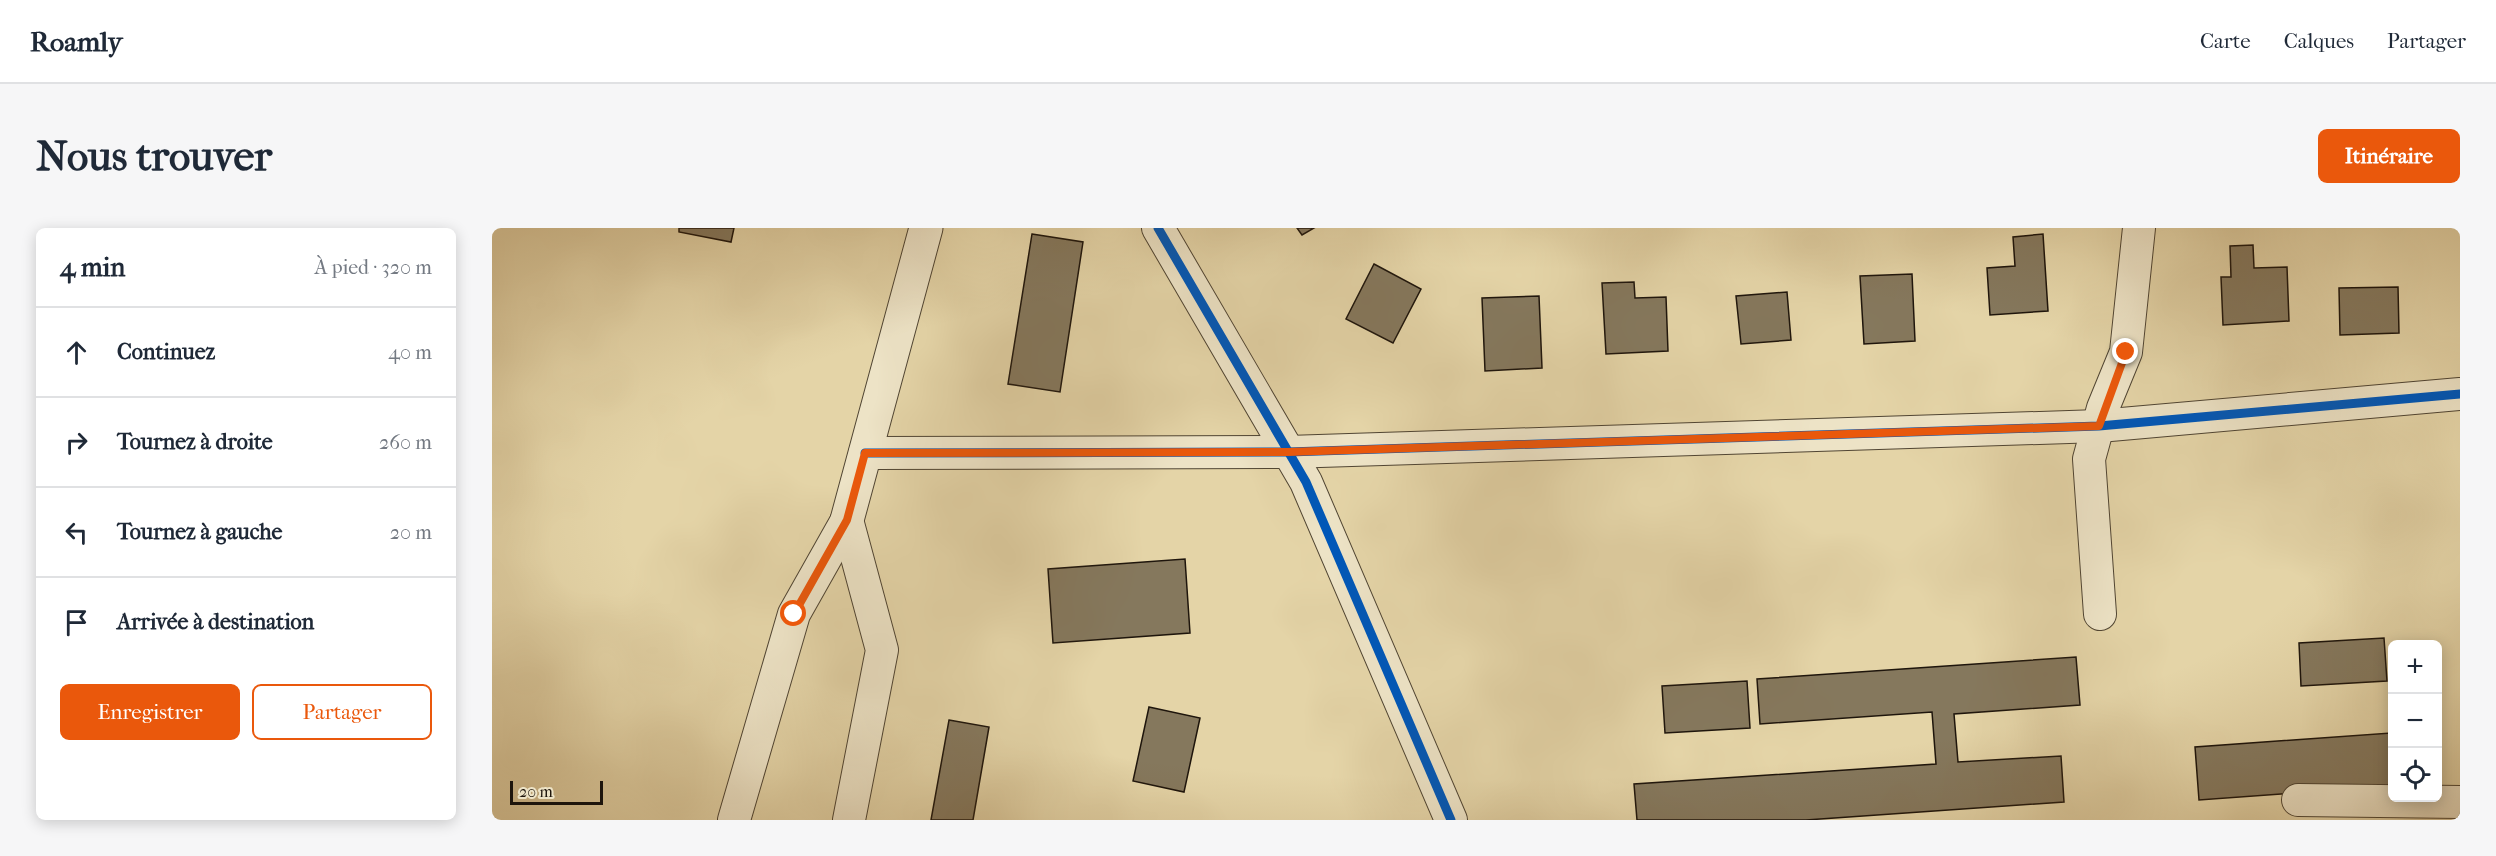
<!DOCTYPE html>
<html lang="fr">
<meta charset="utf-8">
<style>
:root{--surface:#fff;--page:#f6f6f7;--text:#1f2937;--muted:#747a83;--line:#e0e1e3;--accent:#ea580c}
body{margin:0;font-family:"IM FELL French Canon",serif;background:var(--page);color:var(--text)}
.controls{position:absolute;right:18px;bottom:18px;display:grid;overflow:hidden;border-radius:9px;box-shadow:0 3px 15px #0003}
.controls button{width:54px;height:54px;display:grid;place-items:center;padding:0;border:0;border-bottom:2px solid var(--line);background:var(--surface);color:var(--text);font:30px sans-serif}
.scale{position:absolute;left:18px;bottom:15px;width:93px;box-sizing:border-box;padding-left:6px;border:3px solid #1e150c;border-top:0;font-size:16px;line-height:21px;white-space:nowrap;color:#1e150c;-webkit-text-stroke:4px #ede3c6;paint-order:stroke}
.stop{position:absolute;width:18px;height:18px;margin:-14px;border:4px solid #ea580c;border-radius:50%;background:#fff}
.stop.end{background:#ea580c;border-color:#fff;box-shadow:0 2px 6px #0008}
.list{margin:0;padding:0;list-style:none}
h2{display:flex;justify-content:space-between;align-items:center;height:78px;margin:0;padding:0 24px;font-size:26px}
h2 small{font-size:20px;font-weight:400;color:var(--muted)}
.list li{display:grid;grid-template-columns:39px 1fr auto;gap:18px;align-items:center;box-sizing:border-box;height:90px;padding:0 24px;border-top:2px solid var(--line)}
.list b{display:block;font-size:22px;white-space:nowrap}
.list em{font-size:20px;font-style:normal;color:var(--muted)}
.actions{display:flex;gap:12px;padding:18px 24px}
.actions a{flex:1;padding:14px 0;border:2px solid var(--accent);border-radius:9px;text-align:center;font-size:21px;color:var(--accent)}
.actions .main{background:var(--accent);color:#fff}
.icon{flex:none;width:33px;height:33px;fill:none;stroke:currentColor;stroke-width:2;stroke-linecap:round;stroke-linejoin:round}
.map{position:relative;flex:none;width:1968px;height:592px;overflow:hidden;border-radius:9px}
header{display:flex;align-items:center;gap:36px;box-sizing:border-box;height:84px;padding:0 30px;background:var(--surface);border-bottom:2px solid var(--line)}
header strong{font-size:28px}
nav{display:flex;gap:33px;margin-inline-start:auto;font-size:21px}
.intro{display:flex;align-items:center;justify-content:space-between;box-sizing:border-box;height:144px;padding:0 36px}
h1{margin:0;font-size:42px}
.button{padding:15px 27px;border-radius:9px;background:var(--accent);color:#fff;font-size:21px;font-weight:700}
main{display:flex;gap:36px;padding:0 36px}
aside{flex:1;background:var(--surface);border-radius:9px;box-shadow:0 3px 15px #0003}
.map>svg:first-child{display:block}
.building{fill:#85785d;stroke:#1e150c;stroke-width:1.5}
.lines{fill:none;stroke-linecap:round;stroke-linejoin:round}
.minor-casing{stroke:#504533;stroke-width:34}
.tertiary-casing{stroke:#504533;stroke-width:35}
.minor{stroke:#ede3c6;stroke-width:32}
.tertiary{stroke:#ede3c6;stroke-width:33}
.cycleway-casing{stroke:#ede3c6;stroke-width:13}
.cycleway{stroke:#0057b8;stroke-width:9}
.route{stroke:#ea580c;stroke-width:8}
</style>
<header>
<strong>Roamly</strong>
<nav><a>Carte</a><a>Calques</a><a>Partager</a></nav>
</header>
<div class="intro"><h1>Nous trouver</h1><a class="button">Itinéraire</a></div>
<main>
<aside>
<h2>4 min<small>À pied · 320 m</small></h2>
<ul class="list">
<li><svg class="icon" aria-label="ahead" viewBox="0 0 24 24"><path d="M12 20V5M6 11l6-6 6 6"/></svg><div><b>Continuez</b></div><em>40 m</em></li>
<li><svg class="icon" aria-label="right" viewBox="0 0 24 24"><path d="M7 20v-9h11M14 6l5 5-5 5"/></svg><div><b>Tournez à droite</b></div><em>260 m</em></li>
<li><svg class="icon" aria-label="left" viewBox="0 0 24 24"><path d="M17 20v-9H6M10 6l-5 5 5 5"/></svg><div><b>Tournez à gauche</b></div><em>20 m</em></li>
<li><svg class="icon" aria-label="arrive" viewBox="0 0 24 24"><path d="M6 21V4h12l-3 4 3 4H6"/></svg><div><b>Arrivée à destination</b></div></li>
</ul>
<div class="actions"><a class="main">Enregistrer</a><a>Partager</a></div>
</aside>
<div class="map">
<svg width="1968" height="592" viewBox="0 0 1968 592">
<rect width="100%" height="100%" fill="#e4d4a7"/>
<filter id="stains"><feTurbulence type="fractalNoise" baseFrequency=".00333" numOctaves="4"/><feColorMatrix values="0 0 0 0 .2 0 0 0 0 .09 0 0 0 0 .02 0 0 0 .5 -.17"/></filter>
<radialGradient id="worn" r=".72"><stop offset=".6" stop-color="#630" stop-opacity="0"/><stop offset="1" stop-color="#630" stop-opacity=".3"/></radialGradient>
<!-- building -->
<g class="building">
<polygon points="187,0 242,0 239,14 187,4"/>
<polygon points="805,0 822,0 810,7"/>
<polygon points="540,6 591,14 568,164 516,156"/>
<polygon points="1551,6 1556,83 1498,87 1495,40 1523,38 1521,9"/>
<polygon points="1761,17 1762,40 1795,39 1797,93 1731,97 1729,49 1739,49 1738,18"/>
<polygon points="882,36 929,61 901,115 854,91"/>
<polygon points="1420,46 1423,113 1372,116 1368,48"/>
<polygon points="1142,54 1143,70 1174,69 1176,123 1114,126 1110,55"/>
<polygon points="1906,59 1907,105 1848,107 1847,60"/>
<polygon points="1295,64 1299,112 1249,116 1244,68"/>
<polygon points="1047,68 1050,140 993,143 990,70"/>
<polygon points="693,331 698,405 561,415 556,341"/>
<polygon points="1892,410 1895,453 1809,458 1807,415"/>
<polygon points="1584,429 1588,477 1462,486 1466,534 1569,528 1572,574 1314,592 1145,592 1142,556 1444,536 1440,484 1268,496 1265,451"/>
<polygon points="1255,453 1258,500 1173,505 1170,458"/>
<polygon points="657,479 708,490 692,564 641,553"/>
<polygon points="457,492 497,499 481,592 439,592"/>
<polygon points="1899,505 1900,558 1707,572 1703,519"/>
</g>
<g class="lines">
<!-- minor casing -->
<g class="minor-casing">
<g id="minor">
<polyline points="666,0 814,254 959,592"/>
<polyline points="373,225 796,224 1607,198 1968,166"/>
<polyline points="355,292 390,422 357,592"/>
<polyline points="1608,386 1597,231 1611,180 1634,124 1647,0"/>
<polyline points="1806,572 1968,574"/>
<polyline points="242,592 302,386 355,292"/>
</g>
</g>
<!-- tertiary casing -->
<g class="tertiary-casing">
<polyline id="tertiary" points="355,292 434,0"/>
</g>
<!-- minor -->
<use href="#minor" class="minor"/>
<!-- tertiary -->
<use href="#tertiary" class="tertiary"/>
<!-- cycleway casing -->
<g class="cycleway-casing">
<g id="cycleway">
<polyline points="666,0 814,254 959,592"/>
<polyline points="373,225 796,224 1607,198 1968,166"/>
</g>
</g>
<!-- cycleway -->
<use href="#cycleway" class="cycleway"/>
</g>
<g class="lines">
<!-- route -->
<polyline class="route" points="302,386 355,292 373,225 796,224 1607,198 1634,124"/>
</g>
<rect width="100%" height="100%" filter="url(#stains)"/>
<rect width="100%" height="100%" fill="url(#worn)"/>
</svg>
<div class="controls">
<button>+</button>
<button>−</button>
<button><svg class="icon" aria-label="locate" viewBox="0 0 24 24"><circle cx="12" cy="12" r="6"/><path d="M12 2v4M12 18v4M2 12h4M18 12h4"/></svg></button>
</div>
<div class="scale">20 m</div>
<div class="stop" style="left:302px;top:386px"></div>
<div class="stop end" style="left:1634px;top:124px"></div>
</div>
</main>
